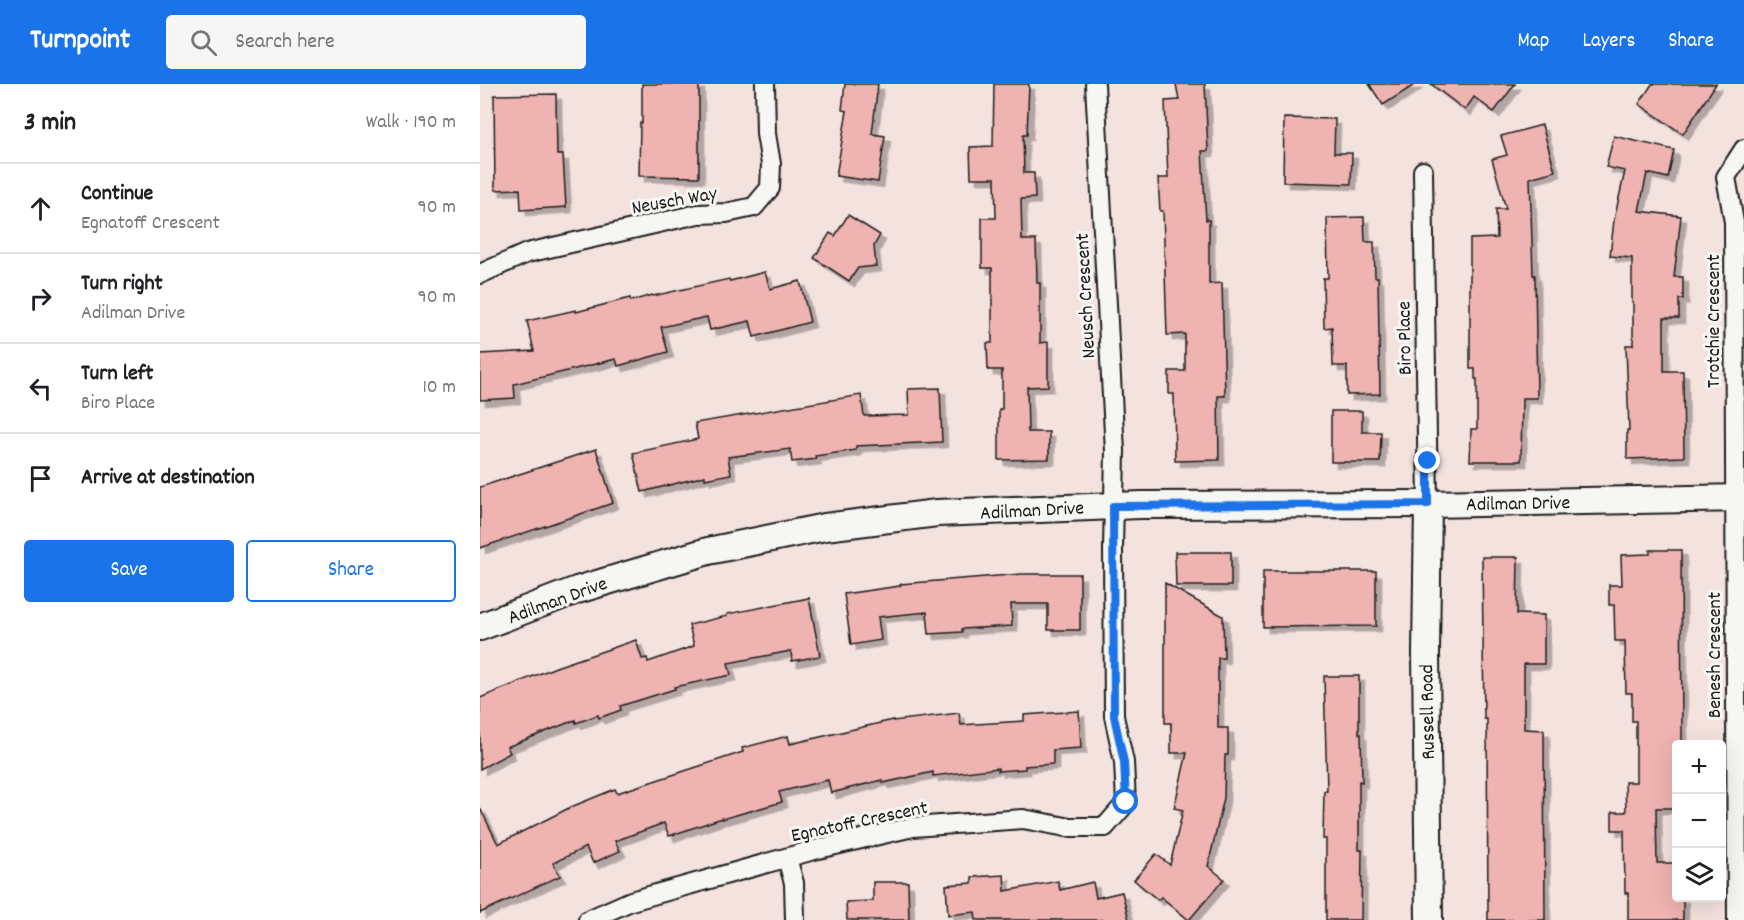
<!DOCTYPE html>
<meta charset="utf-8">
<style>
:root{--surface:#fff;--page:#f6f6f6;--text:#202124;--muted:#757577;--line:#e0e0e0;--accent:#1a73e8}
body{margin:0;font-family:Dekko,sans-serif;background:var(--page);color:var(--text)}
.controls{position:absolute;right:18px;bottom:18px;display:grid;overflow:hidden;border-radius:6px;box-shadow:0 6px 24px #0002}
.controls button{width:54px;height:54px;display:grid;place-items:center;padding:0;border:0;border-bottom:2px solid var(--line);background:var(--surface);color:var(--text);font:30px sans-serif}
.stop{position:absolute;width:18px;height:18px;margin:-14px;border:4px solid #1a73e8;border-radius:50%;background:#fff}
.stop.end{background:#1a73e8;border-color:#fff;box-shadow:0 2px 6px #0008}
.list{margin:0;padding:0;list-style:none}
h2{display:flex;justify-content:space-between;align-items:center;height:78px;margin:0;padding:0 24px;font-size:26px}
h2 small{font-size:20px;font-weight:400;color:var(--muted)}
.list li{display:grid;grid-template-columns:39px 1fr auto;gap:18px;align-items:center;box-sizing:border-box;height:90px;padding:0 24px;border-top:2px solid var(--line)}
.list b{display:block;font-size:22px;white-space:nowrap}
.list p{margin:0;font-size:20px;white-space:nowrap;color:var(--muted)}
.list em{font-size:20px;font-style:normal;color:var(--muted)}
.actions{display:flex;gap:12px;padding:18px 24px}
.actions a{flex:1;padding:14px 0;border:2px solid var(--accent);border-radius:6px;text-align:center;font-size:21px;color:var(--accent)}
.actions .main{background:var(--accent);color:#fff}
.icon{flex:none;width:33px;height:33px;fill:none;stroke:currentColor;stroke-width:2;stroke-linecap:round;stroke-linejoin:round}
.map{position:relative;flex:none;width:1264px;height:836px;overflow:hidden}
header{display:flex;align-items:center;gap:36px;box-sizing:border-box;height:84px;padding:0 30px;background:var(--accent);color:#fff}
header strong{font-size:28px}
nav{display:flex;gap:33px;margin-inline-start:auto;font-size:21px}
.search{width:420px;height:54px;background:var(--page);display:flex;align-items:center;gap:15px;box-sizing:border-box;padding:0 21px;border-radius:6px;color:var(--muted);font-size:22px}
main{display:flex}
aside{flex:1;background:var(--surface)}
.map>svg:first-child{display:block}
.building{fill:#efb3b1;stroke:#1c1c1c;stroke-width:1.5;filter:url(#shadow)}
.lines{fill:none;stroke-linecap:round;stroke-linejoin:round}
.street-casing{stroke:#1c1c1c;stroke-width:22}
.secondary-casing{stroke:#1c1c1c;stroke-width:30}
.street{stroke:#f6f6f2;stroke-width:18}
.secondary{stroke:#f6f6f2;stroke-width:26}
.route{stroke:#1a73e8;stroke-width:8}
.labels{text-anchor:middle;stroke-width:6;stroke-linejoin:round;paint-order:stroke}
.street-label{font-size:20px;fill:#1c1c1c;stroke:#f6f6f2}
</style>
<header>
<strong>Turnpoint</strong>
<div class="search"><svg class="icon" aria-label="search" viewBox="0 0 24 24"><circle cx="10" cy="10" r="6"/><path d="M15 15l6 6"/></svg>Search here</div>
<nav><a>Map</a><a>Layers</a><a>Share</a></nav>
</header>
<main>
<aside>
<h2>3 min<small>Walk · 190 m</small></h2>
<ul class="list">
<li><svg class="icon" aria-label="ahead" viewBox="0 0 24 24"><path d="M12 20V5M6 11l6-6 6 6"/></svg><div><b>Continue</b><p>Egnatoff Crescent</p></div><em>90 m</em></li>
<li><svg class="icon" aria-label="right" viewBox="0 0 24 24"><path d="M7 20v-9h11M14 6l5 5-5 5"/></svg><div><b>Turn right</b><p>Adilman Drive</p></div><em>90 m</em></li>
<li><svg class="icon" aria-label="left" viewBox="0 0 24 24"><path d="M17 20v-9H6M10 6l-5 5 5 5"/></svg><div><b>Turn left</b><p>Biro Place</p></div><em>10 m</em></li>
<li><svg class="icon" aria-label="arrive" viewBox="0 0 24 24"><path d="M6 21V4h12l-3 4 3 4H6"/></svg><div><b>Arrive at destination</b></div></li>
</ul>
<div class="actions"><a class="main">Save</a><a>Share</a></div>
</aside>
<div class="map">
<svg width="1264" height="836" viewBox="0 0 1264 836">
<defs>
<filter id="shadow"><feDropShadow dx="5.5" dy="5.5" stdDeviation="0" flood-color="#0004"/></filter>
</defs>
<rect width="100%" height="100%" fill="#f4e2de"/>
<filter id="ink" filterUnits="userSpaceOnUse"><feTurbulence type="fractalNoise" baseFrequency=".0167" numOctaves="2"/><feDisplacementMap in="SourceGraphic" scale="12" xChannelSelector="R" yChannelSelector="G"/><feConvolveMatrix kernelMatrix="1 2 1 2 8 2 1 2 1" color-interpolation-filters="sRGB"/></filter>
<g filter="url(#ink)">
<!-- building -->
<g class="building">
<polygon points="162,0 219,0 219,93 159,92 160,39 162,39"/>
<polygon points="365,0 398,0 392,50 405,52 398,98 356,92 367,27 362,26"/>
<polygon points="514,0 549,0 547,51 543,51 544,89 554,89 555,114 541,115 542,156 556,156 557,199 560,199 560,259 568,258 568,302 547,303 548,348 569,348 569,375 519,376 519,325 522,325 522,286 508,286 507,259 512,259 512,184 502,184 502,134 516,134 515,94 491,94 490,63 513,62"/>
<polygon points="696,0 725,0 728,67 722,67 726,136 729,136 729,200 742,199 745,312 738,312 739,376 695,377 694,310 689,310 689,287 705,287 705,250 687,251 683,127 680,127 678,94 688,94 685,17 699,16"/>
<polygon points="889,0 936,0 903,21"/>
<polygon points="951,0 1035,0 1014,28 994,13 985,26"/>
<polygon points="1172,0 1236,0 1203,50 1159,20"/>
<polygon points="76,10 77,71 83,71 86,123 41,126 40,105 15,106 14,11"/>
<polygon points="804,34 855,35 854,69 872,69 871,100 803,98"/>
<polygon points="1062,41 1075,87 1050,94 1053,191 1055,191 1057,314 1042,314 1041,377 990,377 991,345 997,345 997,295 995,295 995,285 990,285 990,155 1017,154 1016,125 1026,125 1012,75 1027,71 1021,52"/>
<polygon points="1134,52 1194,66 1188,94 1167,89 1159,127 1201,132 1194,193 1203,193 1203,215 1199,215 1199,234 1184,234 1184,287 1203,287 1204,373 1147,375 1147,346 1149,346 1146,261 1153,261 1153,218 1152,218 1152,174 1130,172 1134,136 1145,87 1126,83"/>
<polygon points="368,131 400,151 394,162 396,182 378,184 369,197 334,174 350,149 355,152"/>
<polygon points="884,133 885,158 894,158 895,193 898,193 900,310 867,311 867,282 853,282 852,243 844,244 843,194 848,194 847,134"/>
<polygon points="285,188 290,205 320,197 330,238 274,253 270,237 230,246 227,233 181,243 188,268 138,282 136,275 34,300 35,314 0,316 0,270 54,267 47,237 96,226 96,228 150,214 151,217 172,211 173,212 249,195 250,197"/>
<polygon points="460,304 462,358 376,362 376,366 335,372 336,375 312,378 310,365 248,373 251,390 225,395 225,392 162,408 153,369 218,355 215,339 381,311 384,332 429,331 428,305"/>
<polygon points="851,327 882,327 882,348 901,348 900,378 851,378"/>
<polygon points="116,365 133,419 0,464 0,403"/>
<polygon points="1170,466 1201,466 1202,660 1197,660 1197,724 1176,724 1177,779 1197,779 1197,813 1203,813 1203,836 1148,836 1148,809 1145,809 1144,746 1132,746 1132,728 1146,728 1145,698 1156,698 1156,637 1152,637 1152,609 1146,609 1145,557 1135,557 1134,521 1129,521 1129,501 1142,501 1141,471 1170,470"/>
<polygon points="695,468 751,468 751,502 696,502"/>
<polygon points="1002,473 1038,473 1037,530 1064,531 1064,580 1044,580 1044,645 1064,646 1065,836 1008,836 1007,635 1004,635"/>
<polygon points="783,487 896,487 896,542 783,543"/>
<polygon points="542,490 600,490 600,546 568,546 568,520 531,520 532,542 482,545 482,548 449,550 447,528 398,533 401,556 371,561 364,510 420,502 420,500"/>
<polygon points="685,499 743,532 744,574 738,574 738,644 748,644 748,671 745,671 744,714 728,782 744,795 709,836 681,813 678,816 654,796 676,770 690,781 703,726 694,724 707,669 691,669 691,639 685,639"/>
<polygon points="329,514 340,572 312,577 311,567 248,579 251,591 194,603 195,605 140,622 141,626 119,634 118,631 96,639 95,636 27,663 30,669 0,685 0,614 76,583 156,556 162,575 167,574 168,578 214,562 209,541 247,532 247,530"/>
<polygon points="844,592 879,592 879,650 881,650 882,698 879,697 879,766 882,766 881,836 846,836 846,755 843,755 844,707 847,707"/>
<polygon points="599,627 601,664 573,666 573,680 545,682 545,685 518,687 518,684 453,692 453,688 403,699 402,696 351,709 348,696 299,708 302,718 242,735 242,734 189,752 184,739 135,757 140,767 113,779 106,763 73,779 80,792 0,829 0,724 18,760 91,723 135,705 137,709 263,668 262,664 308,652 310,660 413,636 413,637 479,629 481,641 544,637 544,631"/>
<polygon points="524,791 525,807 578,797 580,806 613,798 616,814 642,808 649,836 496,836 495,828 468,831 466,801 492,799 492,793"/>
<polygon points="393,798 428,798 429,836 367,836 366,818 393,817"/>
</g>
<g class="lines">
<!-- street casing -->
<g class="street-casing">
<g id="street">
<polyline points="943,87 948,420"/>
<polyline points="0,190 47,169 218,130 246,129 274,123 290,104 291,80 286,50 285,0"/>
<polyline points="307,774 314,799 315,836"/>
<polyline points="108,836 151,817 334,766 433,743 543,735 586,743 625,743 646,719 644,678 634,632 633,465 635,367 615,0"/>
<polyline points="1257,836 1254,138 1246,93 1264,65"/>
</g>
</g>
<!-- secondary casing -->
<g class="secondary-casing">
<g id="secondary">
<polyline points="948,420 946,569 949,836"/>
<polyline points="0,543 97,506 228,467 345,443 457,429 661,421 948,420 1264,414"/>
</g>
</g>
<!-- street -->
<use href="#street" class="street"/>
<!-- secondary -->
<use href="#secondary" class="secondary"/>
</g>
</g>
<g class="lines" filter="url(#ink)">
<!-- route -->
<polyline class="route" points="646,718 644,678 634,632 633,422 948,420 948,377"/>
</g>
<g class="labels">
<!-- street labels -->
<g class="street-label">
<text transform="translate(194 115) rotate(-10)" y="7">Neusch Way</text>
<text transform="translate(604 212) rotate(-93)" y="7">Neusch Crescent</text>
<text transform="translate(1232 237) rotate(-90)" y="7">Trotchie Crescent</text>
<text transform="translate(923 254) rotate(-91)" y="7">Biro Place</text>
<text transform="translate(1038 418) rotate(-1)" y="7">Adilman Drive</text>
<text transform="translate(552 425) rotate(-3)" y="7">Adilman Drive</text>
<text transform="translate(77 515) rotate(-20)" y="7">Adilman Drive</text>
<text transform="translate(1233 571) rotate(-90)" y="7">Benesh Crescent</text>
<text transform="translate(946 628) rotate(-91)" y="7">Russell Road</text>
<text transform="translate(379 736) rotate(-12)" y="7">Egnatoff Crescent</text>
</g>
</g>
</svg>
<div class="controls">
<button>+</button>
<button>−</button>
<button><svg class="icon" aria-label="layers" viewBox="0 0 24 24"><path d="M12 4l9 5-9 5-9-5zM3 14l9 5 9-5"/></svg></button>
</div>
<div class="stop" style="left:646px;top:718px"></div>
<div class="stop end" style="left:948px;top:377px"></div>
</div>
</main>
